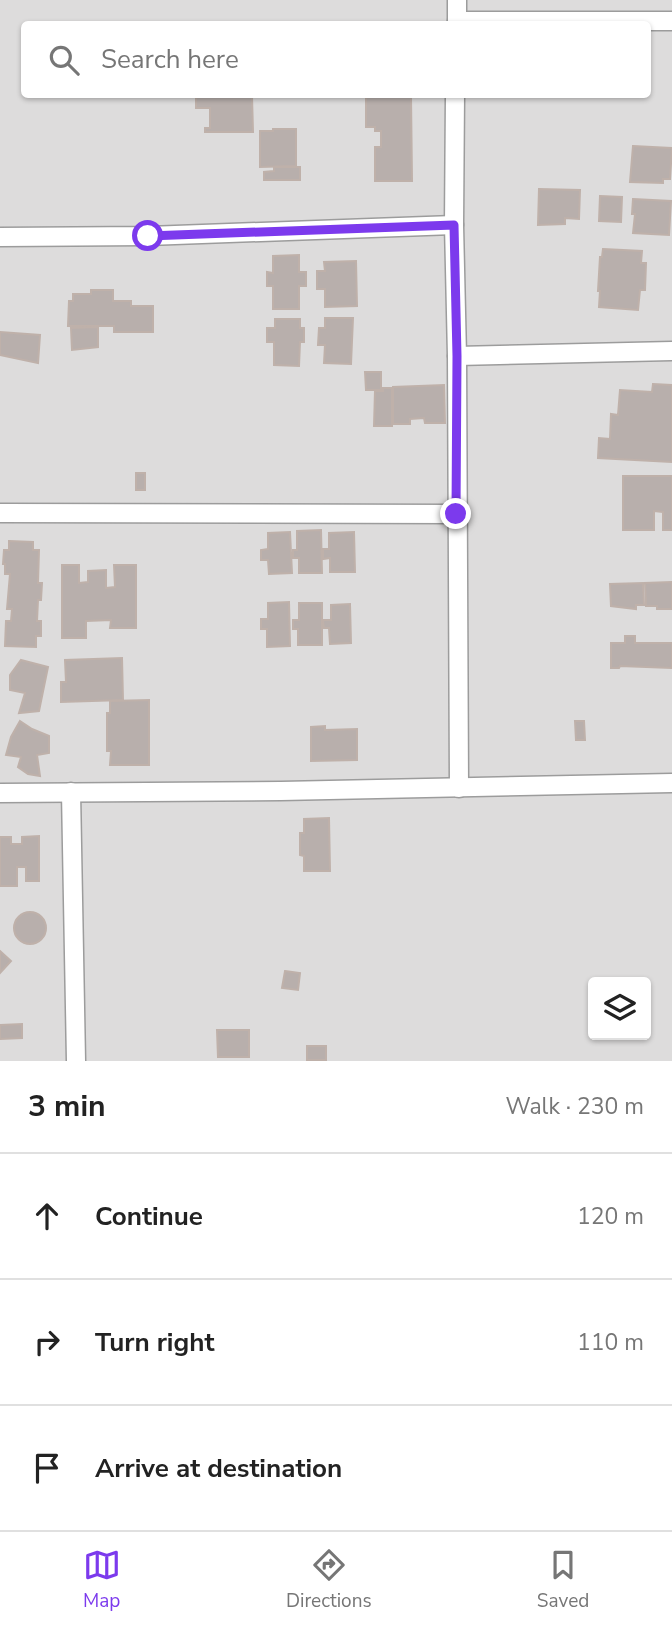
<!DOCTYPE html>
<meta charset="utf-8">
<style>
:root{--surface:#fff;--page:#f2f2f2;--text:#222;--muted:#767676;--line:#e0e0e0;--accent:#7c3aed}
body{margin:0;font-family:"Nunito Sans",sans-serif;background:var(--page);color:var(--text)}
.controls{position:absolute;right:21px;bottom:21px;display:grid;overflow:hidden;border-radius:7px;box-shadow:0 2px 5px #0004}
.controls button{width:63px;height:63px;display:grid;place-items:center;padding:0;border:0;border-bottom:2px solid var(--line);background:var(--surface);color:var(--text);font:35px sans-serif}
.stop{position:absolute;width:21px;height:21px;margin:-16px;border:5px solid #7c3aed;border-radius:50%;background:#fff}
.stop.end{background:#7c3aed;border-color:#fff;box-shadow:0 2px 7px #0008}
.list{margin:0;padding:0;list-style:none}
h2{display:flex;justify-content:space-between;align-items:center;height:91px;margin:0;padding:0 28px;font-size:30px}
h2 small{font-size:23px;font-weight:400;color:var(--muted)}
.list li{display:grid;grid-template-columns:46px 1fr auto;gap:21px;align-items:center;box-sizing:border-box;height:126px;padding:0 28px;border-top:2px solid var(--line)}
.list b{display:block;font-size:26px;white-space:nowrap}
.list em{font-size:23px;font-style:normal;color:var(--muted)}
.icon{flex:none;width:38px;height:38px;fill:none;stroke:currentColor;stroke-width:2;stroke-linecap:round;stroke-linejoin:round}
.map{position:relative;flex:none;width:672px;height:1061px;overflow:hidden}
.search{position:absolute;background:var(--surface);box-shadow:0 2px 5px #0004;left:21px;right:21px;top:21px;height:77px;display:flex;align-items:center;gap:18px;box-sizing:border-box;padding:0 24px;border-radius:7px;color:var(--muted);font-size:26px}
.sheet{height:469px;background:var(--surface)}
nav{display:flex;justify-content:space-around;align-items:center;box-sizing:border-box;height:98px;border-top:2px solid var(--line);background:var(--surface);font-size:19px;color:var(--muted)}
nav a{display:grid;justify-items:center;gap:4px}
nav .on{color:var(--accent)}
.map>svg:first-child{display:block}
.residential{fill:#dddcdc;fill-rule:evenodd}
.building{fill:#b8afac;stroke:#bfb1aa;stroke-width:2}
.lines{fill:none;stroke-linecap:round;stroke-linejoin:round}
.street-casing{stroke:#9c9c9c;stroke-width:21}
.street{stroke:#fff;stroke-width:18}
.route{stroke:#7c3aed;stroke-width:9}
</style>
<div class="map">
<svg width="672" height="1061" viewBox="0 0 672 1061">
<rect width="100%" height="100%" fill="#efebe6"/>
<!-- residential -->
<path class="residential" d="M0,0H672V1061H0ZM24,24H648V94H24ZM593,982H646V1035H593Z"/>
<!-- building -->
<g class="building">
<polygon points="252,96 253,132 205,132 205,128 210,128 210,108 196,108 196,97"/>
<polygon points="411,96 412,181 375,181 375,147 381,147 381,131 375,131 375,127 366,127 366,97"/>
<polygon points="273,129 296,129 296,166 260,167 260,131 273,131"/>
<polygon points="633,146 672,148 670,179 663,179 663,183 630,182"/>
<polygon points="274,167 300,167 300,180 264,180 264,172 274,171"/>
<polygon points="539,189 580,190 579,219 565,218 565,224 538,225"/>
<polygon points="600,196 622,197 621,222 599,221"/>
<polygon points="633,199 671,201 669,235 633,233 635,214 632,214"/>
<polygon points="603,249 642,251 641,263 646,263 645,290 640,290 638,310 599,307 600,291 598,291 600,257 602,257"/>
<polygon points="299,255 299,272 306,272 306,286 299,286 299,309 273,309 273,286 267,286 267,272 273,273 273,256"/>
<polygon points="356,261 357,306 325,307 325,289 317,289 317,271 325,271 324,262"/>
<polygon points="91,290 113,290 113,301 131,301 131,306 153,306 153,332 114,332 114,326 68,326 69,301 73,301 73,294 91,294"/>
<polygon points="325,318 353,318 351,364 324,363 325,345 318,345 319,328 325,328"/>
<polygon points="275,319 300,319 300,328 304,328 304,342 300,342 299,366 274,365 274,342 267,342 267,328 275,328"/>
<polygon points="98,327 98,347 72,350 71,328"/>
<polygon points="0,332 40,335 38,363 0,355"/>
<polygon points="365,372 381,372 381,390 366,390"/>
<polygon points="653,384 672,385 672,462 598,458 599,438 610,439 611,414 618,415 620,390 652,392"/>
<polygon points="444,385 445,423 425,423 424,418 410,419 410,424 393,424 393,387"/>
<polygon points="383,388 392,388 392,426 374,426 375,391 383,391"/>
<rect x="136" y="473" width="9" height="17"/>
<polygon points="623,476 672,476 672,530 663,530 663,512 654,511 654,530 623,530"/>
<polygon points="321,530 322,573 299,573 299,558 293,558 293,550 297,550 297,531"/>
<polygon points="290,532 292,573 269,574 268,560 261,560 261,550 268,549 268,533"/>
<polygon points="354,532 355,572 330,572 330,558 323,559 323,549 329,549 329,533"/>
<polygon points="9,541 33,542 33,550 39,550 38,583 42,583 41,600 38,600 37,621 41,621 41,636 36,636 36,647 5,646 6,621 11,621 12,609 7,609 10,574 5,574 5,564 3,564 4,550 9,550"/>
<polygon points="62,565 79,565 79,583 88,582 88,571 106,570 106,588 115,587 114,565 136,565 136,628 110,628 111,620 86,621 86,638 62,638"/>
<polygon points="672,582 672,609 657,609 657,606 646,606 645,583"/>
<polygon points="643,583 644,605 636,605 636,609 611,606 610,584"/>
<polygon points="289,602 290,646 267,647 267,629 261,629 261,619 268,619 268,603"/>
<polygon points="299,603 322,603 322,645 298,645 298,629 293,629 293,620 299,620"/>
<polygon points="350,604 351,643 330,644 329,628 324,628 323,620 331,620 331,605"/>
<polygon points="625,636 635,636 635,643 672,643 672,668 620,666 619,668 611,668 611,643 625,643"/>
<polygon points="122,658 123,700 61,702 61,682 66,682 65,660"/>
<polygon points="21,660 48,667 39,711 19,713 25,693 10,690 10,675"/>
<polygon points="149,700 149,765 110,765 111,751 107,751 107,713 110,713 110,701"/>
<polygon points="20,721 32,729 49,736 49,753 37,755 40,776 28,774 18,767 21,757 6,755 11,737"/>
<polygon points="575,721 584,721 585,740 576,740"/>
<polygon points="325,726 325,730 357,729 357,760 311,761 311,727"/>
<polygon points="329,818 330,871 304,871 304,856 300,855 300,833 304,833 304,819"/>
<polygon points="39,836 39,881 26,881 26,867 17,867 17,886 0,886 0,837 11,837 11,844 22,844 22,837"/>
<circle cx="30" cy="928" r="16"/>
<polygon points="0,951 11,961 0,973"/>
<polygon points="285,971 300,973 298,990 282,988"/>
<polygon points="22,1024 22,1038 0,1039 0,1025"/>
<polygon points="217,1030 249,1030 249,1057 218,1057"/>
<rect x="307" y="1046" width="19" height="14"/>
</g>
<g class="lines">
<!-- street casing -->
<g class="street-casing">
<g id="street">
<polyline points="457,0 457,24"/>
<polyline points="457,21 672,21"/>
<polyline points="455,94 454,225 457,356 459,788"/>
<polyline points="0,237 148,236 454,225"/>
<polyline points="457,356 672,351"/>
<polyline points="0,513 456,514"/>
<polyline points="71,792 76,1061"/>
<polyline points="0,793 281,791 672,783"/>
</g>
</g>
<!-- street -->
<use href="#street" class="street"/>
</g>
<g class="lines">
<!-- route -->
<polyline class="route" points="148,236 454,225 457,356 456,514"/>
</g>
</svg>
<div class="controls">
<button><svg class="icon" aria-label="layers" viewBox="0 0 24 24"><path d="M12 4l9 5-9 5-9-5zM3 14l9 5 9-5"/></svg></button>
</div>
<div class="stop" style="left:148px;top:236px"></div>
<div class="stop end" style="left:456px;top:514px"></div>
<div class="search"><svg class="icon" aria-label="search" viewBox="0 0 24 24"><circle cx="10" cy="10" r="6"/><path d="M15 15l6 6"/></svg>Search here</div>
</div>
<section class="sheet">
<h2>3 min<small>Walk · 230 m</small></h2>
<ul class="list">
<li><svg class="icon" aria-label="ahead" viewBox="0 0 24 24"><path d="M12 20V5M6 11l6-6 6 6"/></svg><div><b>Continue</b></div><em>120 m</em></li>
<li><svg class="icon" aria-label="right" viewBox="0 0 24 24"><path d="M7 20v-9h11M14 6l5 5-5 5"/></svg><div><b>Turn right</b></div><em>110 m</em></li>
<li><svg class="icon" aria-label="arrive" viewBox="0 0 24 24"><path d="M6 21V4h12l-3 4 3 4H6"/></svg><div><b>Arrive at destination</b></div></li>
</ul>
</section>
<nav>
<a class="on"><svg class="icon" aria-label="map" viewBox="0 0 24 24"><path d="M3 6l6-2 6 2 6-2v14l-6 2-6-2-6 2zM9 4v14M15 6v14"/></svg>Map</a>
<a><svg class="icon" aria-label="directions" viewBox="0 0 24 24"><path d="M12 3l9 9-9 9-9-9zM9 14v-3h6M13 9l2 2-2 2"/></svg>Directions</a>
<a><svg class="icon" aria-label="saved" viewBox="0 0 24 24"><path d="M7 4h10v16l-5-4-5 4z"/></svg>Saved</a>
</nav>
